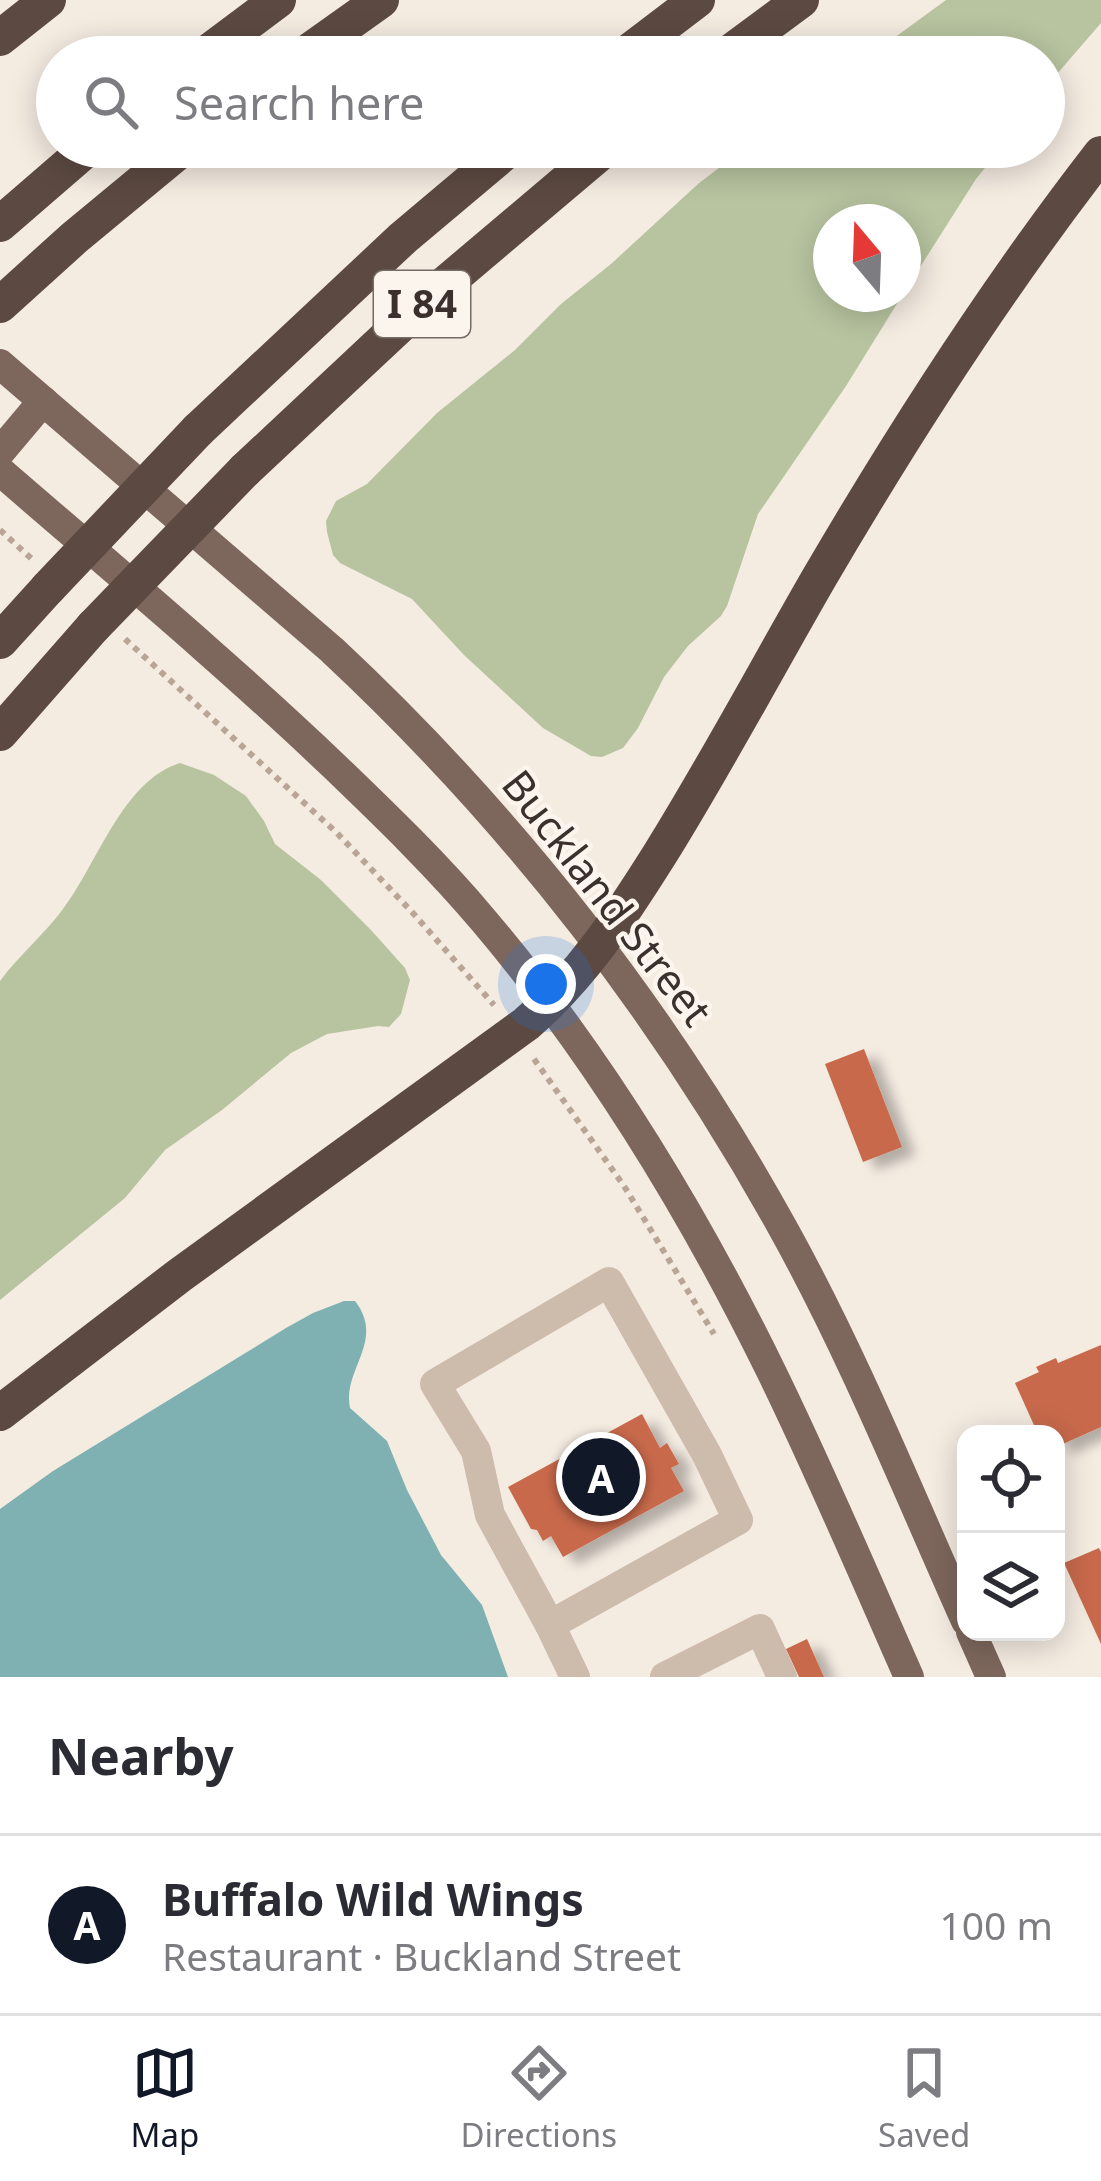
<!DOCTYPE html>
<meta charset="utf-8">
<style>
:root{--surface:#fff;--page:#f2f2f3;--text:#2b2b33;--muted:#7c7c81;--line:#e1e1e2;--accent:#111827}
body{margin:0;font-family:"Noto Sans",sans-serif;background:var(--page);color:var(--text)}
.controls{position:absolute;right:36px;bottom:36px;display:grid;overflow:hidden;border-radius:24px;box-shadow:0 6px 30px #0003}
.controls button{width:108px;height:108px;display:grid;place-items:center;padding:0;border:0;border-bottom:3px solid var(--line);background:var(--surface);color:var(--text);font:60px sans-serif}
.compass{position:absolute;left:813px;top:204px;width:108px;height:108px;border-radius:50%;background:var(--surface);box-shadow:0 6px 30px #0003;rotate:341deg}
.you{position:absolute;left:546px;top:984px;width:42px;height:42px;margin:-30px;border:9px solid #fff;border-radius:50%;background:#1a73e8;box-shadow:0 0 0 18px #1a73e833}
.badge{display:grid;place-items:center;width:78px;height:78px;border-radius:50%;background:var(--accent);color:#fff;font-size:39px;font-weight:700}
.pin{position:absolute;translate:-50% -50%;border:6px solid #fff;box-shadow:0 3px 12px #0006}
.list{margin:0;padding:0;list-style:none}
h2{display:flex;justify-content:space-between;align-items:center;height:156px;margin:0;padding:0 48px;font-size:51px}
h2 small{font-size:39px;font-weight:400;color:var(--muted)}
.list li{display:grid;grid-template-columns:78px 1fr auto;gap:36px;align-items:center;box-sizing:border-box;height:180px;padding:0 48px;border-top:3px solid var(--line)}
.list b{display:block;font-size:45px;white-space:nowrap}
.list p{margin:0;font-size:39px;white-space:nowrap;color:var(--muted)}
.list em{font-size:39px;font-style:normal;color:var(--muted)}
.icon{flex:none;width:66px;height:66px;fill:none;stroke:currentColor;stroke-width:2;stroke-linecap:round;stroke-linejoin:round}
.map{position:relative;flex:none;width:1101px;height:1677px;overflow:hidden}
.search{position:absolute;background:var(--surface);box-shadow:0 6px 30px #0003;left:36px;right:36px;top:36px;height:132px;display:flex;align-items:center;gap:30px;box-sizing:border-box;padding:0 42px;border-radius:66px;color:var(--muted);font-size:45px}
.sheet{height:336px;background:var(--surface)}
nav{display:flex;justify-content:space-around;align-items:center;box-sizing:border-box;height:168px;border-top:3px solid var(--line);background:var(--surface);font-size:33px;color:var(--muted)}
nav a{display:grid;justify-items:center;gap:6px}
nav .on{color:var(--accent)}
.map>svg:first-child{display:block}
.green{fill:#b8c4a0}
.water{fill:#7fb0b2}
.building{fill:#c8694b;filter:url(#shadow)}
.lines{fill:none;stroke-linecap:round;stroke-linejoin:round}
.path{stroke:#b9a596;stroke-width:6;stroke-dasharray:6 6;stroke-linecap:butt}
.minor{stroke:#cdbbac;stroke-width:30}
.major{stroke:#7d675c;stroke-width:30}
.highway{stroke:#5c4a42;stroke-width:36}
.highway-bridge{stroke:#5c4a42;stroke-width:36}
.labels{text-anchor:middle;stroke-width:9;stroke-linejoin:round;paint-order:stroke}
.shield{fill:#fbf5ee;stroke:#756b66;stroke-width:3}
.shield-label{font-size:39px;font-weight:bold;fill:#3b302b}
.street-label{font-size:42px;fill:#3b302b;stroke:#fbf5ee}
</style>
<div class="map">
<svg width="1101" height="1677" viewBox="0 0 1101 1677">
<defs>
<filter id="shadow"><feDropShadow dx="13" dy="8" stdDeviation="6" flood-color="#0004"/></filter>
</defs>
<rect width="100%" height="100%" fill="#f4ebe1"/>
<!-- green -->
<g class="green">
<polygon points="946,0 1101,0 1101,23 1044,89 1044,57 868,57"/>
<polygon points="746,147 1002,147 976,179 903,294 903,222 831,222 831,294 903,294 846,386 758,514 727,606 721,616 688,646 664,677 638,728 623,748 602,757 591,756 543,728 464,655 412,599 340,563 333,555 327,532 326,521 336,501 367,484 437,413 515,350 561,304 611,264 698,184"/>
<path d="M180,763L214,775L246,796L264,821L275,844L321,880L371,930L405,968L410,980L401,1014L389,1027L378,1026L327,1034L291,1053L222,1110L165,1150L125,1198L0,1300V981C19,955 44,935 63,909C97,865 122,781 180,763Z"/>
</g>
<!-- water -->
<path class="water" d="M344,1301H355C386,1341 342,1369 350,1408L387,1441L407,1490L441,1555L482,1605L508,1677H0V1509L53,1471L286,1328L313,1313Z"/>
<!-- building -->
<g class="building">
<polygon points="864,1049 902,1147 863,1162 825,1064"/>
<polygon points="1101,1345 1101,1427 1056,1447 1056,1434 1038,1434 1015,1383 1039,1372 1036,1367 1056,1358 1058,1363"/>
<polygon points="642,1414 660,1448 667,1443 679,1464 671,1468 684,1491 563,1557 551,1536 543,1541 537,1530 531,1529 508,1487"/>
<polygon points="1099,1548 1101,1552 1101,1644 1064,1563"/>
<polygon points="807,1639 824,1677 799,1677 786,1649"/>
</g>
<g class="lines">
<!-- path -->
<g class="path">
<polyline points="0,530 33,560"/>
<polyline points="125,639 337,833 412,912 494,1005"/>
<polyline points="534,1059 624,1186 714,1334"/>
</g>
<!-- minor -->
<g class="minor">
<polygon points="609,1282 707,1455 738,1520 550,1625 490,1515 476,1451 435,1384"/>
<polyline points="550,1625 575,1677"/>
<polyline points="665,1677 760,1629 782,1677"/>
</g>
<!-- major -->
<g class="major">
<path d="M0,364L332,650C513,819 666,1016 785,1232C854,1357 908,1491 966,1621"/>
<polyline points="0,452 43,401"/>
<path d="M0,471C112,568 226,663 333,765C385,815 438,866 484,921C599,1057 693,1212 771,1371C820,1471 864,1575 909,1677"/>
<polyline points="971,1632 991,1677"/>
</g>
<!-- highway -->
<g class="highway">
<polyline points="0,38 48,0"/>
<polyline points="202,57 278,0"/>
<polyline points="301,57 381,0"/>
<polyline points="622,57 697,0"/>
<polyline points="724,57 801,0"/>
<polyline points="0,224 89,147"/>
<polyline points="0,305 74,238 184,147"/>
<polyline points="198,430 403,238 511,147"/>
<polyline points="245,470 432,295 607,147"/>
<polyline points="0,641 48,588"/>
<polyline points="0,733 93,627"/>
<path d="M0,1413L180,1275L526,1024C582,976 621,916 660,854C716,764 766,670 819,578C905,431 997,288 1101,154"/>
</g>
<!-- highway-bridge -->
<g class="highway-bridge">
<polyline points="48,588 198,430"/>
<polyline points="93,627 245,470"/>
</g>
</g>
<g class="labels">
<!-- shield labels -->
<rect class="shield" x="374" y="271" width="96" height="66" rx="9"/>
<g class="shield-label">
<text x="422" y="318">I 84</text>
</g>
<!-- street labels -->
<g class="street-label">
<text transform="translate(607 898) rotate(52)" y="15">Buckland Street</text>
</g>
</g>
</svg>
<div class="controls">
<button><svg class="icon" aria-label="locate" viewBox="0 0 24 24"><circle cx="12" cy="12" r="6"/><path d="M12 2v4M12 18v4M2 12h4M18 12h4"/></svg></button>
<button><svg class="icon" aria-label="layers" viewBox="0 0 24 24"><path d="M12 4l9 5-9 5-9-5zM3 14l9 5 9-5"/></svg></button>
</div>
<svg class="compass" viewBox="-18 -18 36 36"><path d="M0-13l5 13h-10z" fill="#e53935"/><path d="M0 13l5-13h-10z" fill="#7c7c81"/></svg>
<div class="you"></div>
<div class="pin badge" style="left:601px;top:1477px">A</div>
<div class="search"><svg class="icon" aria-label="search" viewBox="0 0 24 24"><circle cx="10" cy="10" r="6"/><path d="M15 15l6 6"/></svg>Search here</div>
</div>
<section class="sheet">
<h2>Nearby<small></small></h2>
<ul class="list">
<li><span class="badge">A</span><div><b>Buffalo Wild Wings</b><p>Restaurant · Buckland Street</p></div><em>100 m</em></li>
</ul>
</section>
<nav>
<a class="on"><svg class="icon" aria-label="map" viewBox="0 0 24 24"><path d="M3 6l6-2 6 2 6-2v14l-6 2-6-2-6 2zM9 4v14M15 6v14"/></svg>Map</a>
<a><svg class="icon" aria-label="directions" viewBox="0 0 24 24"><path d="M12 3l9 9-9 9-9-9zM9 14v-3h6M13 9l2 2-2 2"/></svg>Directions</a>
<a><svg class="icon" aria-label="saved" viewBox="0 0 24 24"><path d="M7 4h10v16l-5-4-5 4z"/></svg>Saved</a>
</nav>
